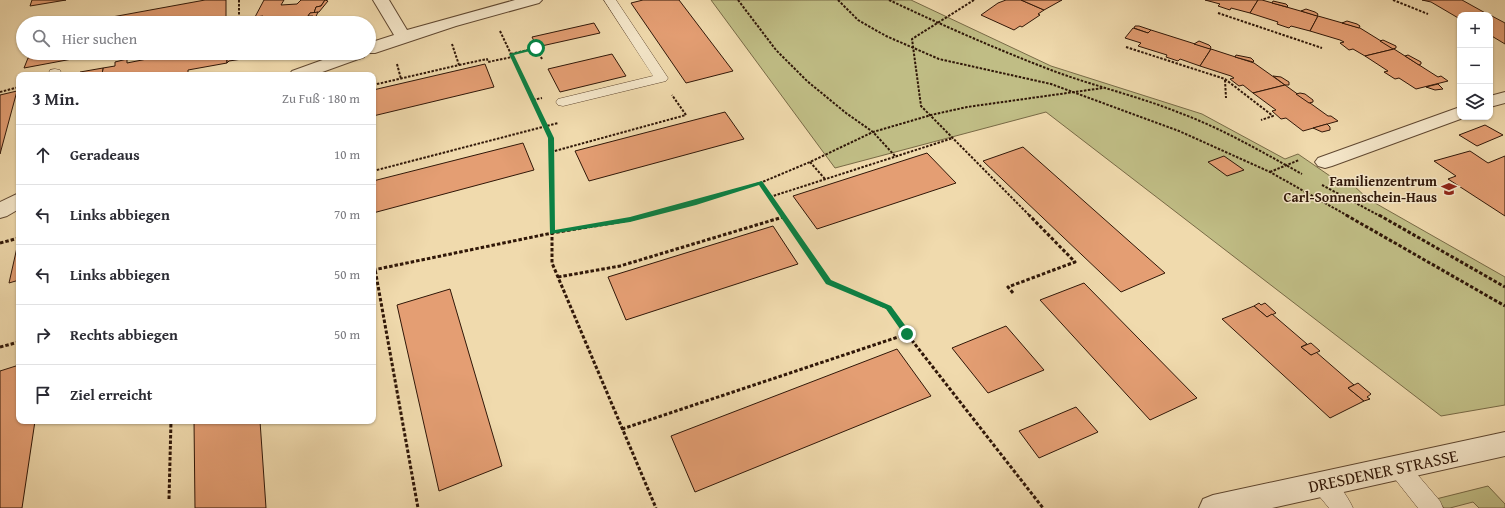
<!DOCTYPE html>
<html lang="de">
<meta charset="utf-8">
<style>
:root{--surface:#fff;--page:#f7f7f7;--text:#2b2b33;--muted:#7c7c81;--line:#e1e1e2}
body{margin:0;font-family:"Gentium Book Plus",serif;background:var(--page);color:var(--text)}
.controls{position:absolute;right:12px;top:12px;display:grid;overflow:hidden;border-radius:8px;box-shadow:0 1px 3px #0004}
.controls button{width:36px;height:36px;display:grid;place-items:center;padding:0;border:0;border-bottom:1px solid var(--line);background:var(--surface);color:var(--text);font:20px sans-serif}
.stop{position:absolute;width:12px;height:12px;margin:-9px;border:3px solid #0b8043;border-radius:50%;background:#fff}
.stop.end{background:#0b8043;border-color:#fff;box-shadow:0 1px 4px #0008}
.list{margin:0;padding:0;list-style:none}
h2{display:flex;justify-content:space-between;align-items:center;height:52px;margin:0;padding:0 16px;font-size:17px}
h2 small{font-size:13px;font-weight:400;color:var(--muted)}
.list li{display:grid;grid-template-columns:26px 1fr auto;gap:12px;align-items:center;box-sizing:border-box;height:60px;padding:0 16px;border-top:1px solid var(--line)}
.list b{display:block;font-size:15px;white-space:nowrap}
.list em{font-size:13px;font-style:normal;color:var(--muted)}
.icon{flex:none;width:22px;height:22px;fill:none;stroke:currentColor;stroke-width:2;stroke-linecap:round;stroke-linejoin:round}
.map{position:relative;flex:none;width:1505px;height:508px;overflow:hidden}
.search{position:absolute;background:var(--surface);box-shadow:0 1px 3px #0004;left:16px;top:16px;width:360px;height:44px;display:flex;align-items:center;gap:10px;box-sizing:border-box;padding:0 14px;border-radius:22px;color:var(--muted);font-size:15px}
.panel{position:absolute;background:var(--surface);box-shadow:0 1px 3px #0004;left:16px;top:72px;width:360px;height:352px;border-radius:8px}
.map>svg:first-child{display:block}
.green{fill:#c0bd85;stroke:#786a46}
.building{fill:#e49e73;stroke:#301708}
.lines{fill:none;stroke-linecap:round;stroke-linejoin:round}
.service-casing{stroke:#604831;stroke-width:1}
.minor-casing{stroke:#604831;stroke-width:2}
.path-far1{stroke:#301708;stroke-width:2;stroke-dasharray:2.5 1.5;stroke-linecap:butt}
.path{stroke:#301708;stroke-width:3;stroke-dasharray:3.5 2;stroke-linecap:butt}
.service{fill:#f5e7ca;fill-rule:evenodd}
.minor{fill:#f5e7ca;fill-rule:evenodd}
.route{fill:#0b8043}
.labels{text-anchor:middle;stroke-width:3;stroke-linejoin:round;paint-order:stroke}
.poi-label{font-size:14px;font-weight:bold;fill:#301708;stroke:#f5e7ca;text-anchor:end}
.near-street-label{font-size:17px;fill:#301708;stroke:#f5e7ca}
</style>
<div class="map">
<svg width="1505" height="508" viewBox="0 0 1505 508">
<rect width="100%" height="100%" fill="#f0daad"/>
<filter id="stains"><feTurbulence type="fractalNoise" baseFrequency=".005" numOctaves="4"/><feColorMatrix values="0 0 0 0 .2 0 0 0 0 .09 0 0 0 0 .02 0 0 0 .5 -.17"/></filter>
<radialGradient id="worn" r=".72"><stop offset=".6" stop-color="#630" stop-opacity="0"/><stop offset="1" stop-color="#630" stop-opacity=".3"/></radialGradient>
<!-- green -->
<g class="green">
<polygon points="711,0 911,0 1051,66 1202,114 1285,159 1298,154 1346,187 1352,184 1368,199 1505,277 1505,405 1441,416 1046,112 835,168"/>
<polygon points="1488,486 1505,504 1505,508 1479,508 1473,502 1450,508 1444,508 1436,499"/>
</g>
<!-- building -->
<g class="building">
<polygon points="32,0 66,0 30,6"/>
<polygon points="205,0 226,0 226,23 111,23 112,17"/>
<polygon points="264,0 284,0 281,5 297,4 301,0 325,0 321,6 316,7 314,13 310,13 308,16 313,16 310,23 258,23 263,16 255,17"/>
<polygon points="325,0 328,1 319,12 314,13 316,7 321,6"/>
<polygon points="643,0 679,0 733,71 686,83 631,3"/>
<polygon points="1006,0 1021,0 1044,10 1038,14 1040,15 1022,27 1020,26 1014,30 981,15 998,3"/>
<polygon points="1021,0 1062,0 1044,10"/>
<polygon points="1205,0 1258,0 1250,13 1231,8 1230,10 1218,6 1220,4"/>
<polygon points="1258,0 1262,0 1318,16 1310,31 1291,26 1289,28 1277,24 1278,22 1250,13"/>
<polygon points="1422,0 1462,0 1489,15 1460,15 1460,19 1431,2"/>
<polygon points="1273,1 1286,4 1288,6 1287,7 1272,3"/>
<polygon points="1306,9 1315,12 1318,14 1317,16 1301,11"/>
<polygon points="318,12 313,23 310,23 313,16 308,16 310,13"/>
<polygon points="1490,15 1505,23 1505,44 1490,35"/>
<polygon points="1318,16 1360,28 1394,49 1365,56 1353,49 1349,50 1340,43 1344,42 1340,40 1310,31"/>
<polygon points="1347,21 1357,24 1360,26 1359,28 1342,23"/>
<polygon points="594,23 600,33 537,47 532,37"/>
<polygon points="1135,26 1139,26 1151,30 1148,33 1134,28"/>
<polygon points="1133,28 1148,33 1151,30 1211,49 1200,66 1180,59 1178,61 1166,57 1167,55 1138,46 1141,43 1125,38"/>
<polygon points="1383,40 1396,46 1396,48 1393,49 1380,41"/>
<polygon points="1199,41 1209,45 1211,47 1210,49 1194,44"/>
<polygon points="1211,49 1254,63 1285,85 1253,93 1243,85 1239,86 1230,79 1234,78 1231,76 1200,66"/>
<polygon points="1394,49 1438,77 1441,76 1448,81 1416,89 1399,78 1395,79 1384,72 1388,71 1365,56"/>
<polygon points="53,53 89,53 88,56 24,68 28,58"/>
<polygon points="177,53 227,53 227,63 188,70 188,73 176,75 102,75 103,68 115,66 115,62 127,59 127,63"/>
<polygon points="227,53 264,53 262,56 229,61 227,63"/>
<polygon points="612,54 626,76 560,92 548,69"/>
<polygon points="1236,55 1251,58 1254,61 1253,62 1235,57"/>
<polygon points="1408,55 1421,62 1421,64 1419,65 1405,56"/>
<polygon points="485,64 494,87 373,116 373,90"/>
<polygon points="103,68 102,75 79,75 80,72"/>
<polygon points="1273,76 1281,77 1289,82 1289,85 1285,85"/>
<polygon points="1438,84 1443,89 1435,90 1426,87"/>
<polygon points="1285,85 1328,116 1331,116 1338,121 1303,131 1286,118 1281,119 1272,111 1276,110 1253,93"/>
<polygon points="17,91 0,154 0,95"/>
<polygon points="1300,93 1305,94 1313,100 1313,102 1309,103 1296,94"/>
<polygon points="725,112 744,139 589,181 575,151"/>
<polygon points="1327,124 1330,127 1330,130 1322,132 1313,128"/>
<polygon points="1485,125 1503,135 1477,146 1459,135"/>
<polygon points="523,143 534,170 373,213 373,181"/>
<polygon points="1023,147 1165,273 1121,292 983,161"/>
<polygon points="1470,151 1488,163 1505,156 1505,216 1448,179 1456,176 1434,161"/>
<polygon points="927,153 956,183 817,229 793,196"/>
<polygon points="1224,156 1244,170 1227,176 1208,162"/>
<polygon points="773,226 798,264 626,320 608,277"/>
<polygon points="18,243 19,280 9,283"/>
<polygon points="1084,283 1197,398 1150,420 1040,300"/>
<polygon points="450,289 502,466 439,491 397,305"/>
<polygon points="1259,303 1261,305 1265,303 1276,313 1267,317 1254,306"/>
<polygon points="1254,306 1267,317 1272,314 1307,344 1301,347 1311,355 1316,352 1354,385 1348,388 1364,401 1330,418 1222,319"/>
<polygon points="1006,326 1044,370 988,393 952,348"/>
<polygon points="1311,343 1320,351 1311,355 1301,347"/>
<polygon points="897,349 931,396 695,492 671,436"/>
<polygon points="19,365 19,421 35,421 22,508 0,508 0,371"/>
<polygon points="1358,383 1371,394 1367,397 1370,399 1364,401 1348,388"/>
<polygon points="1076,407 1098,432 1039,458 1019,431"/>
<polygon points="194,421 260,421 266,508 195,508"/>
</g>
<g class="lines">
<!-- service casing -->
<g class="service-casing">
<g id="service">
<polygon points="604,0 616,0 668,78 666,81 563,106 558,105 556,102 558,99 653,76"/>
<polygon points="55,69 60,70 62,75 48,75 50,70"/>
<polygon points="1398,458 1405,460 1440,501 1443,508 1418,508 1391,474 1387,467 1391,460"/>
<path d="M1323,474C1336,479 1347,495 1353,508H1329L1315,491L1312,484L1315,477Z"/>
</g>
</g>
<!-- minor casing -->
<g class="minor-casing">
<g id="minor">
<polygon points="373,0 389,0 407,30 515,0 542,0 539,3 456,26 375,53 366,53 364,57 314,75 289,75 292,71 342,53 369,53 369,43 394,35"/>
<polygon points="1505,92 1505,103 1490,107 1490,96"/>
<polygon points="1460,107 1460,117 1466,117 1332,166 1325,168 1318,166 1315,162 1318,158"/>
<polygon points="19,193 19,209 7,216 0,218 0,202"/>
<polygon points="1505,432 1505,456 1272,508 1199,508 1203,499 1213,495"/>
</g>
</g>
<!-- path-far1 -->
<g class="path-far1">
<polyline points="239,0 239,23"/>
<polyline points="738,0 776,50 807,81 846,113 873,132 896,157"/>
<polyline points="838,0 858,20 886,36 939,59 1051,84 1179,131 1270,172 1348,216"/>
<path d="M889,0C942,25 996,49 1051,70C1093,86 1138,96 1180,113C1223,129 1262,152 1302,174"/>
<polyline points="974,0 912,39 921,106 1030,216"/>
<polyline points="1393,0 1428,14"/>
<polyline points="1218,13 1322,48"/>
<polyline points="500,31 551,138 552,216"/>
<polyline points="1126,47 1225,79 1273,116 1261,120"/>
<polyline points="511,54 536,48 542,59"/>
<polyline points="107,58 136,53"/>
<polyline points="397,64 401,79"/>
<polyline points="459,65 487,59 488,62 512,57"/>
<polyline points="1225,80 1226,98"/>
<polyline points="373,85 459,65 452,44"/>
<polyline points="0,92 19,87"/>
<polyline points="533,100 542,98"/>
<polyline points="551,152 686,115 672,95"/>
<polyline points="810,162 825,179"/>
<polyline points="373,171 558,123"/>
<polyline points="1270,172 1299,160"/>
<polyline points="760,183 783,216"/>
<polyline points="1322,185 1380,216"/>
<polyline points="770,197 953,138"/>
<polyline points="644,216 760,183 810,162 873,132 931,115 967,107 1103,88"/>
</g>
<!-- path -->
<g class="path">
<polyline points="552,215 552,263 656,508"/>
<polyline points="783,215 829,282 888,308 907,334 914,332"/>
<polyline points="1346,215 1505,306"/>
<polyline points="1379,215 1505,287"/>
<polyline points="0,243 19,238"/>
<polyline points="373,266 375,269 418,508"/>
<polyline points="373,270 552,233 630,220 647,215"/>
<polyline points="558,277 620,266 783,217"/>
<polyline points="1013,293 1008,287 1075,262 1029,215"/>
<polyline points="0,347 19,342"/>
<polyline points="622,429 907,334 1043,508"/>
<polyline points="169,499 171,421"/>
</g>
<!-- service -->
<use href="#service" class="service"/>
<!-- minor -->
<use href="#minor" class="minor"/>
</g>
<!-- route -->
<polygon class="route" points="536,47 538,49 514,55 554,138 555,230 630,217 762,181 831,280 891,306 910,332 910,336 905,336 886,309 826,284 759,185 696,205 630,222 550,234 548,138 509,54"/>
<!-- icons -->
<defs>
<g id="school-bare" transform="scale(1.2)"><path d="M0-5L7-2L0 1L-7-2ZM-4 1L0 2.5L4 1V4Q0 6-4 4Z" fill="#8f2418" stroke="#f5e7ca" stroke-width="2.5" paint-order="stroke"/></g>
</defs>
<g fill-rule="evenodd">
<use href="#school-bare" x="1449" y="189"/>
</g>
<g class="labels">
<!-- poi labels -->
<g class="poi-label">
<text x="1437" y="186">Familienzentrum<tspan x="1437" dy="16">Carl-Sonnenschein-Haus</tspan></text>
</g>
<!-- near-street labels -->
<g class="near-street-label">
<text transform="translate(1383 471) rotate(-12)" y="6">DRESDENER STRASSE</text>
</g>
</g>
<rect width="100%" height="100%" filter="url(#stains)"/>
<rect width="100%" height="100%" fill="url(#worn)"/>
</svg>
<div class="controls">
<button>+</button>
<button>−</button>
<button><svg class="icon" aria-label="layers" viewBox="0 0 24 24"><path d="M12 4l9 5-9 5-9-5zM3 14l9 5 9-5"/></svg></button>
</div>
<div class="stop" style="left:536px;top:48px"></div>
<div class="stop end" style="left:907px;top:334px"></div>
<div class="search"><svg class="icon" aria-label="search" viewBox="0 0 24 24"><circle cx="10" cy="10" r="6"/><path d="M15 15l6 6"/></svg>Hier suchen</div>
<section class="panel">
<h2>3 Min.<small>Zu Fuß · 180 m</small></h2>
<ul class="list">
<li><svg class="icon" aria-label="ahead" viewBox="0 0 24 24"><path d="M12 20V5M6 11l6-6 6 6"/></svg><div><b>Geradeaus</b></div><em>10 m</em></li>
<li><svg class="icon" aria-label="left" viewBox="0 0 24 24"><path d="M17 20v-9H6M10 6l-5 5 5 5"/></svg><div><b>Links abbiegen</b></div><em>70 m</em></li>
<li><svg class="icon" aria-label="left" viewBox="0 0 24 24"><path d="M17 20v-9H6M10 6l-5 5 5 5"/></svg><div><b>Links abbiegen</b></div><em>50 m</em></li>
<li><svg class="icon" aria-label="right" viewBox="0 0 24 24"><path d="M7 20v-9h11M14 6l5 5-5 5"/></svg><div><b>Rechts abbiegen</b></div><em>50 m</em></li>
<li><svg class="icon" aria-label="arrive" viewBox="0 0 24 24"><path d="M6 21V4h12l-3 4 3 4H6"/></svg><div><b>Ziel erreicht</b></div></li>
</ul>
</section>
</div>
